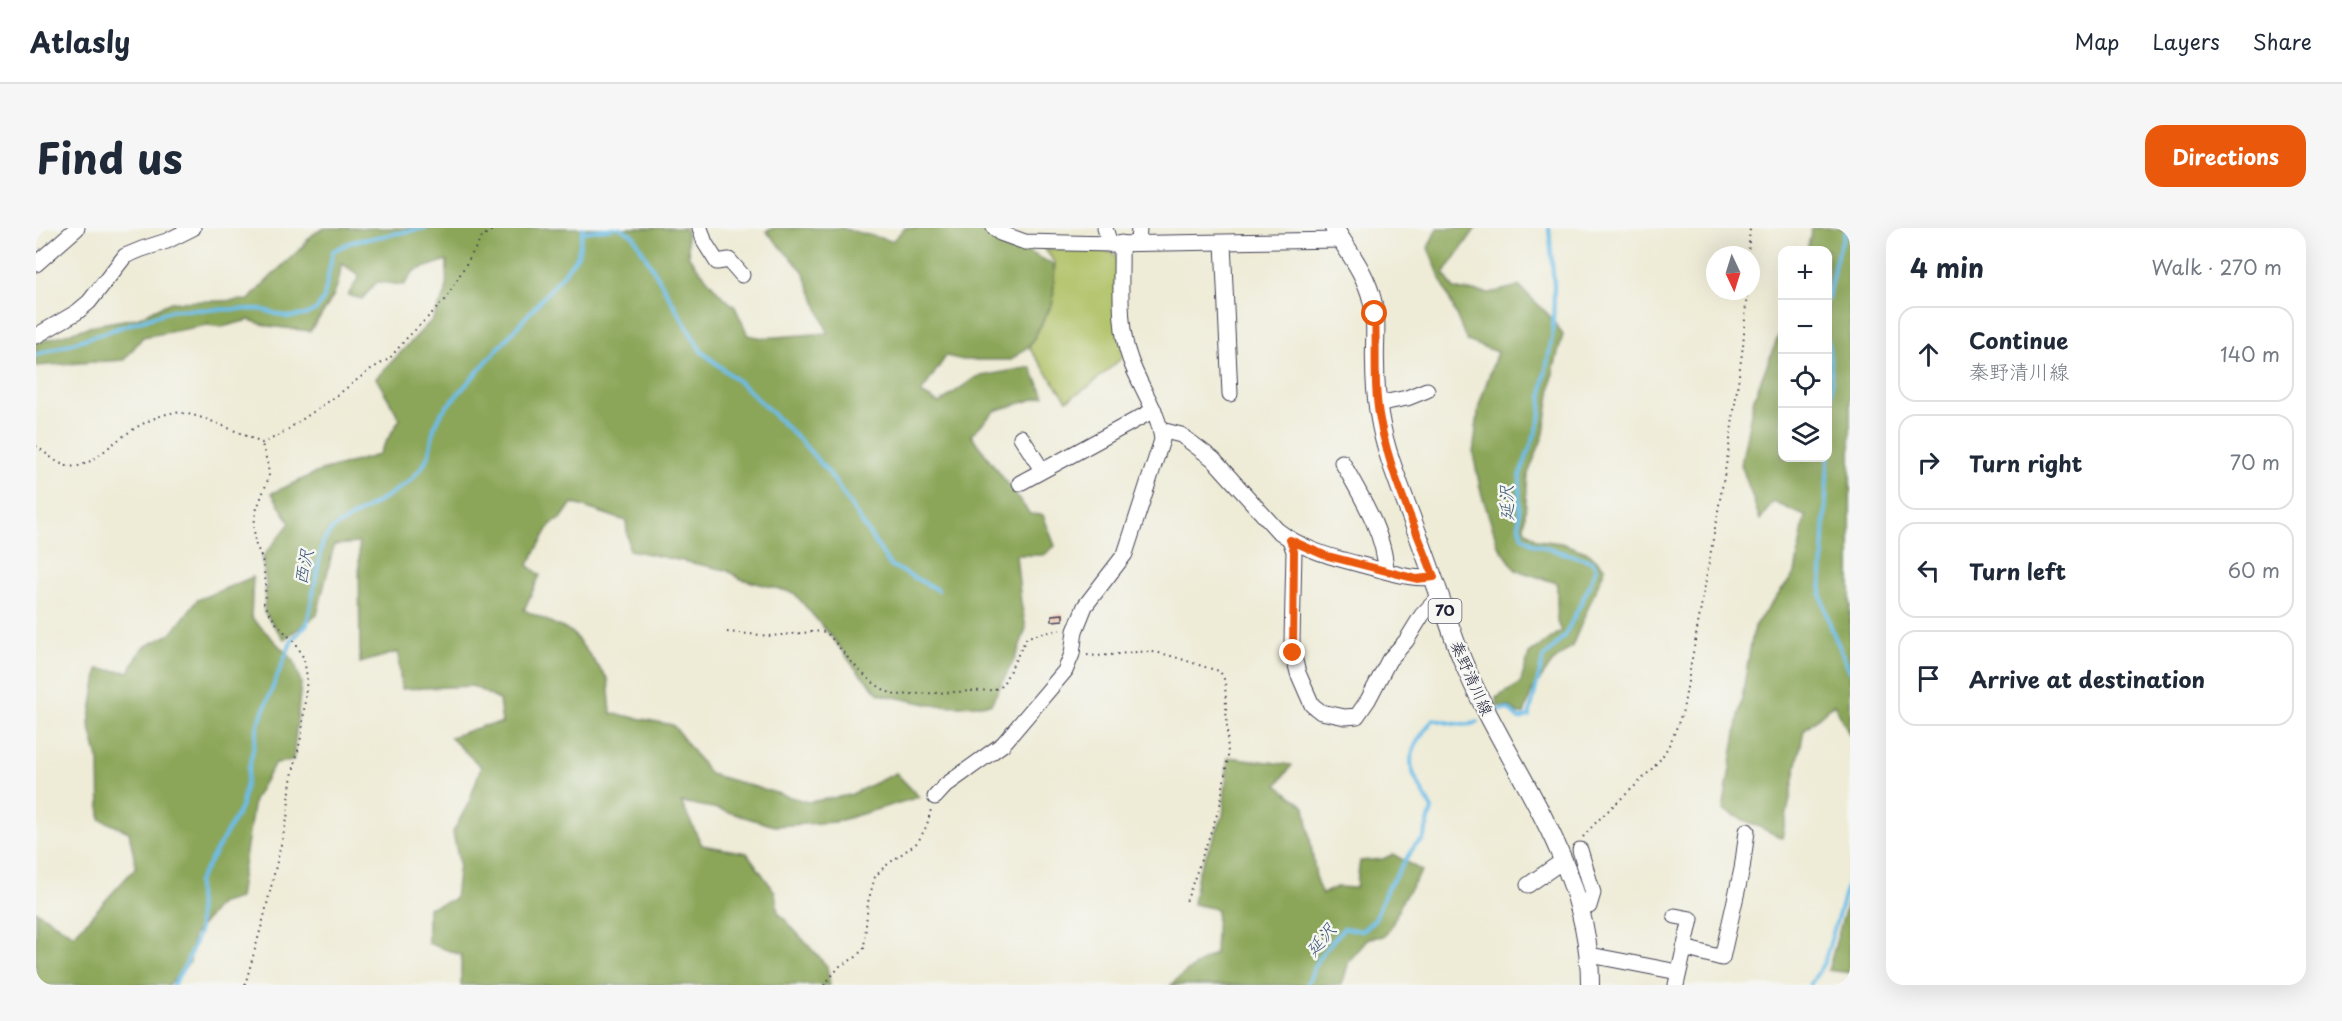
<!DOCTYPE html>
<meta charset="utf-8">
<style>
:root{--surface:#fff;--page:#f6f6f7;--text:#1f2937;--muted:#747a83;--line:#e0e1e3;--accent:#ea580c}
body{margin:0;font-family:"Playpen Sans","Klee One",sans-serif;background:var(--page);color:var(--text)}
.controls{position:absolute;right:18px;top:18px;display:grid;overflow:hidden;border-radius:12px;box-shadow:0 6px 24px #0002}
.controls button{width:54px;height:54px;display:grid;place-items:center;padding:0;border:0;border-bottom:2px solid var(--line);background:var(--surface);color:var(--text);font:30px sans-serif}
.compass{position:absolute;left:1670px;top:18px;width:54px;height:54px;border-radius:50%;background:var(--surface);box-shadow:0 6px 24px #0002;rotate:176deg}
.stop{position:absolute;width:18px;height:18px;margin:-14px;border:4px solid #ea580c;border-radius:50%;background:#fff}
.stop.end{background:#ea580c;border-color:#fff;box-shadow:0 2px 6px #0008}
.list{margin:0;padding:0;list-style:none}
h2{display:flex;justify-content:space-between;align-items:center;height:78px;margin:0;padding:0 24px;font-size:26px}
h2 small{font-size:20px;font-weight:400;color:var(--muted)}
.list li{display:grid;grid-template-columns:39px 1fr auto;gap:18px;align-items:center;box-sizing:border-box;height:96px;margin:0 12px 12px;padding:0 12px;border:2px solid var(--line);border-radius:18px}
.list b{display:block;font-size:22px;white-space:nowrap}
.list p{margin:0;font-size:20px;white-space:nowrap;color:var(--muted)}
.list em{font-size:20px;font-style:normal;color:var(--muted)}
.icon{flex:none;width:33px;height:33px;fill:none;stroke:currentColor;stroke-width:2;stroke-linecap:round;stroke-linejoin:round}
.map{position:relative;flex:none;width:1814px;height:757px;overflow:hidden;border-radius:18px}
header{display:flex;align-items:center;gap:36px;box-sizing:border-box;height:84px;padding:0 30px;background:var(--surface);border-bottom:2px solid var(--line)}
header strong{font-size:28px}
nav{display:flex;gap:33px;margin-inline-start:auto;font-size:21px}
.intro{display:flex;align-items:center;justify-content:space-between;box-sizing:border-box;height:144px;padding:0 36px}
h1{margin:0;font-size:42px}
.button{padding:15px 27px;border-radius:18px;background:var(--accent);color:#fff;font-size:21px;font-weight:700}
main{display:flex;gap:36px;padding:0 36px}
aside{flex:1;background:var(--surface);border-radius:18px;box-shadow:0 6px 24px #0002}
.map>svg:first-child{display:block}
.green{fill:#afc063;stroke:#68714f;stroke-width:1.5}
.forest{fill:#8ba659;stroke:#56644a;stroke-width:1.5}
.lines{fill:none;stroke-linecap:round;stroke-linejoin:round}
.stream{stroke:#6cbde7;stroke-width:4}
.building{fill:#ebb29e}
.minor-casing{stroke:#414052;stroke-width:17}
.major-casing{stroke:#414052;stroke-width:20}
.path{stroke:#414052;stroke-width:2;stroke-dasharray:1.5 4.5;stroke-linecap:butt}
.minor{stroke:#fff;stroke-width:15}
.major{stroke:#fff;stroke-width:18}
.route{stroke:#ea580c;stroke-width:8}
.labels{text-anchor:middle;stroke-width:5;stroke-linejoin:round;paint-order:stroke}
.shield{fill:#f6f6f2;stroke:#626272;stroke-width:1.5}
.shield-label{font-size:15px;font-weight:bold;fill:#22223b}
.street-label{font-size:16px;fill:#22223b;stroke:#f6f6f2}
.water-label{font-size:18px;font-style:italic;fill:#3c5877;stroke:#f6f6f2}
</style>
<header>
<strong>Atlasly</strong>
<nav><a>Map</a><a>Layers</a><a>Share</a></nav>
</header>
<div class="intro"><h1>Find us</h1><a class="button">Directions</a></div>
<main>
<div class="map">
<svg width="1814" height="757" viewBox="0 0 1814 757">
<rect width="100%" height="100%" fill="#f6f6f2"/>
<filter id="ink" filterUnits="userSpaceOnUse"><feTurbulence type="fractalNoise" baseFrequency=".0167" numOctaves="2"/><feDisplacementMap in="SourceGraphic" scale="12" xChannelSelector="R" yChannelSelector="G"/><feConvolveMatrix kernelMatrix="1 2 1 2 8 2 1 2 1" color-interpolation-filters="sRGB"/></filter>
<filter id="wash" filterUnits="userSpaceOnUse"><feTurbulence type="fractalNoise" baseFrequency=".008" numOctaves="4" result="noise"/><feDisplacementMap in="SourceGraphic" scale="24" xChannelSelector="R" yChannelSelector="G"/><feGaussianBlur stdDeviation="1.35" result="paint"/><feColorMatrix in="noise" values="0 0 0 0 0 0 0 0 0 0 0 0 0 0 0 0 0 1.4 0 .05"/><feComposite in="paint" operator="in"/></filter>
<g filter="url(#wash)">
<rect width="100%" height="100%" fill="#eeebd6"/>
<!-- green -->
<polygon class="green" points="1009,21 1053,21 1076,24 1081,31 1087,129 1051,160 1031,172 993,120 1017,75 1019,35"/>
<!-- forest -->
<g class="forest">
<path d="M289,0H650L653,29L683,65L699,79L712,107L727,110L792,105L767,43L730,3L738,0H805L856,13L869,0H956L978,16L1018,37L1017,73L994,117L975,132H927L910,128L885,165L903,175L940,149L995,139L1008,168L959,183L935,207L994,286L1007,287L1019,318L1008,327H980L985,375L990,400L982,424L955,476L923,478L896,477L843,466L819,440L799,413L758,365L705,351L690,342L593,322L590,293L536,275L525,291L515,296L492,337L504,347L488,382L536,404L572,451L575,485L637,497L674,546L772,574L814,567L860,545L883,569L799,594L738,598L682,581L645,574L666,617L711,625L739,664L742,684L791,738L794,757H425V727L392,715V680L419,671L423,635L417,604L433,574L445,539L414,509L447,498L466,495L463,472L437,458L365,461L362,424L324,435L323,315L298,317L281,387L248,411L228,384L230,357L226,330L254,295L236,265L282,244L342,227L364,191L340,150L397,91L410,64L411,32L378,43L368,57L341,54L326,71L312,67L324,48L305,35C304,65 290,80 274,103L232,98L213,92L186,99L171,97L107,109L88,132L0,138V115L63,96L101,90L135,74L213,72C228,54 244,40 261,24C274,12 270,8 289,0Z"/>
<polygon points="1401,0 1440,0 1408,46 1418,61 1454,65 1483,58 1512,86 1527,107 1518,140 1508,206 1492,246 1488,301 1501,312 1525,315 1553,325 1569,340 1536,418 1516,435 1496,463 1488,486 1482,486 1474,479 1461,478 1460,470 1484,456 1493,426 1525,403 1521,394 1521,355 1480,342 1462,317 1445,264 1437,226 1443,177 1461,124 1431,113 1392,20"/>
<polygon points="1776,0 1814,0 1814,508 1798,476 1768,502 1746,610 1687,582 1718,398 1759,345 1769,288 1737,274 1724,292 1705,236 1718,170 1746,99 1746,230 1792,230 1792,22 1771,22"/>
<polygon points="217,349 215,389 258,433 265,455 257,533 239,535 218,572 203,670 183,676 157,708 154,734 133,757 0,757 0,683 38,707 100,639 93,604 64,591 63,534 53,496 62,441 93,444 106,420 136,405 161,372"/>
<polygon points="1192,529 1256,537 1241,557 1269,579 1281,655 1286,666 1301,659 1320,660 1324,633 1347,631 1357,626 1386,643 1367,671 1357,695 1349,708 1333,710 1313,733 1306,757 1135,757 1150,744 1179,725 1181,681 1157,676 1162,645 1187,588"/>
<polygon points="1814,665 1814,745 1792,742"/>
</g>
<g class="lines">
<!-- stream -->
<g class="stream">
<polyline points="584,0 597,7 665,123 709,159 764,212 793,245 854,337 902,362"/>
<polyline points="547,4 578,0"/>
<polyline points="1792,70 1800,31 1811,0"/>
<polyline points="1792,112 1796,152 1785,367 1796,402 1814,443"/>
<polyline points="0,127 137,82 224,81 251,89 269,87 281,81 288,70 297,23 315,14 389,0"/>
<polyline points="1463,482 1472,481 1483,491 1493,488 1507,431 1529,407 1552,361 1560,340 1556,333 1497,316 1487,309 1483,298 1484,247 1504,193 1507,158 1517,104 1518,57 1513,0"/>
<polyline points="137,757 151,734 163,704 162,654 205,580 222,496 256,412 271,396 287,314 296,301 342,274 374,253 387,238 393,226 398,200 406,184 526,48 542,27 547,0"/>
<path d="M1271,757L1283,729L1308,700L1326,703L1339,691L1350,663L1379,617L1387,612L1396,581C1372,536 1364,535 1397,491C1411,494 1428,500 1442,494"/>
<polyline points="1774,757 1788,735 1814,648"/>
</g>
</g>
<g id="blocks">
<!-- building -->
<polygon class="building" points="1027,386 1027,392 1016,393 1016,387"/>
</g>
</g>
<g filter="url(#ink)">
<use href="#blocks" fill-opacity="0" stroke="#414052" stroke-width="1.5"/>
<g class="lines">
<!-- minor casing -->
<g class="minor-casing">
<g id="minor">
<polyline points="664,0 669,15 681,34 693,32 706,47"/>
<polyline points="958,0 964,5 989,14 1074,16 1305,12"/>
<polyline points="1069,0 1074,16"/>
<polyline points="1102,15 1103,0"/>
<polyline points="1187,15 1194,166"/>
<polyline points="0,36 41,0"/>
<polyline points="0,108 41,84 53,74 89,28 106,21 131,13 157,0"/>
<polyline points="1341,176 1371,170 1391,162"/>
<path d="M1125,202L1145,207L1177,231L1241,302C1269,324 1304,331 1337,340C1358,345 1376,352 1398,349"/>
<polyline points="985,209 1006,242"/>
<path d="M1306,234C1324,266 1349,306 1350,343"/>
<polyline points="984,255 1118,182"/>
<polyline points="1254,312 1258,323 1256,413 1257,425 1262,445 1276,477 1285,484 1309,489 1321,488 1332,472 1353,432 1370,413 1386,387 1404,368"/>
<path d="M899,569L910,557L967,516L1029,443L1036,426L1039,403L1049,378L1089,326L1126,212C1123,183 1103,158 1094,131C1081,97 1086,51 1085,15"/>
<polyline points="1492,657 1528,632"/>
<polyline points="1544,680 1553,678 1557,665 1544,622"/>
<polyline points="1639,688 1655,691 1640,757"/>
<polyline points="1648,720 1686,730 1706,641 1711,603"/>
<polyline points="1554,727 1642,744"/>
</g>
</g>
<!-- major casing -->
<g class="major-casing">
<path id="major" d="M1298,0C1312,23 1330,46 1336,72C1342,93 1338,114 1339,135C1339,169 1344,202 1355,234C1368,272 1384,310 1397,349C1407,376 1415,404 1426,431C1470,539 1555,635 1554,757"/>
</g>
<!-- path -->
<g class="path">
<polyline points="1712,27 1714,0"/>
<path d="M0,218C9,224 21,236 31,238C51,242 68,222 82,212C98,200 116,189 135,185C156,181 205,206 226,215L242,208L299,169L335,141L353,131L370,111L409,72L446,9L459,0"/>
<path d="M691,404L735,408L786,403L793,407C812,430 831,456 859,467L957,462L966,458L991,409L1024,402"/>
<path d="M1051,427C1073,430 1095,422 1116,424C1140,427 1161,438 1184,443L1189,453L1192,528L1184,578L1149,677"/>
<path d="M1547,609C1569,582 1598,562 1620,536C1634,521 1640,501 1647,482L1692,226L1707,118L1711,63"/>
<polyline points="209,757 228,689 251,591 255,553 266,505 271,449 268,431 261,417 239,394 228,375 230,357 226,330 219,315 218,298 220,283 233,249 232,237 226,216"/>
<polyline points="788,757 804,738 820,729 828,720 832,674 839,649 848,639 882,614 891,597 895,581"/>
</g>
<!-- minor -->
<use href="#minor" class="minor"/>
<!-- major -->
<use href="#major" class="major"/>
</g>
</g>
<g class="lines" filter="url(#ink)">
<!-- route -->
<path class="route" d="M1257,425L1258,323L1254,312L1288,327L1381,351L1398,349C1379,298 1354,246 1344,192C1337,157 1341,121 1339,86"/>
</g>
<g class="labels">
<!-- shield labels -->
<rect class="shield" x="1392.5" y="371" width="33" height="24" rx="4.5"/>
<g class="shield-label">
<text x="1409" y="388">70</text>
</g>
<!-- street labels -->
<g class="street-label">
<text transform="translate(1436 450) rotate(66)" y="6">秦野清川線</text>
</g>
<!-- water labels -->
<g class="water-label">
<text transform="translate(1471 275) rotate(-91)" y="6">延沢</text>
<text transform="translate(268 339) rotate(-79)" y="6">西沢</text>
<text transform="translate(1285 712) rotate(-50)" y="6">延沢</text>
</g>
</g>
</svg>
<div class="controls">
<button>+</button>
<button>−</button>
<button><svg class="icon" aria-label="locate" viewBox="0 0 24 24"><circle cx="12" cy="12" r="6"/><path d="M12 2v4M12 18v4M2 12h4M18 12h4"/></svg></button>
<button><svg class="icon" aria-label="layers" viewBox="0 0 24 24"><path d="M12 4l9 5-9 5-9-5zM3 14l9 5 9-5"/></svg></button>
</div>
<svg class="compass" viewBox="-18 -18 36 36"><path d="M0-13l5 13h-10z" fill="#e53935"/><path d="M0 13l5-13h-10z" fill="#747a83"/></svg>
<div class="stop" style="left:1339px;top:86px"></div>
<div class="stop end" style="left:1257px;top:425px"></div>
</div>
<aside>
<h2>4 min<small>Walk · 270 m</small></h2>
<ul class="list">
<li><svg class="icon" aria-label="ahead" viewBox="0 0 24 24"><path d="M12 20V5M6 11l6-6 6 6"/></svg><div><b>Continue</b><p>秦野清川線</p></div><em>140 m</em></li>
<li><svg class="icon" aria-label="right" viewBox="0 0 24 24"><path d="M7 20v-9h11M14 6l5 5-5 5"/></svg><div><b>Turn right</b></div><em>70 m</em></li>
<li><svg class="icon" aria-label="left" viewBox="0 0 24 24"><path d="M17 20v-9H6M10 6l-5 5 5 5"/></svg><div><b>Turn left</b></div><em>60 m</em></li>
<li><svg class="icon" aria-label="arrive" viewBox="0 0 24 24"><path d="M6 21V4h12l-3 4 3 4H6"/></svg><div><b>Arrive at destination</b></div></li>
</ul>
</aside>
</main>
